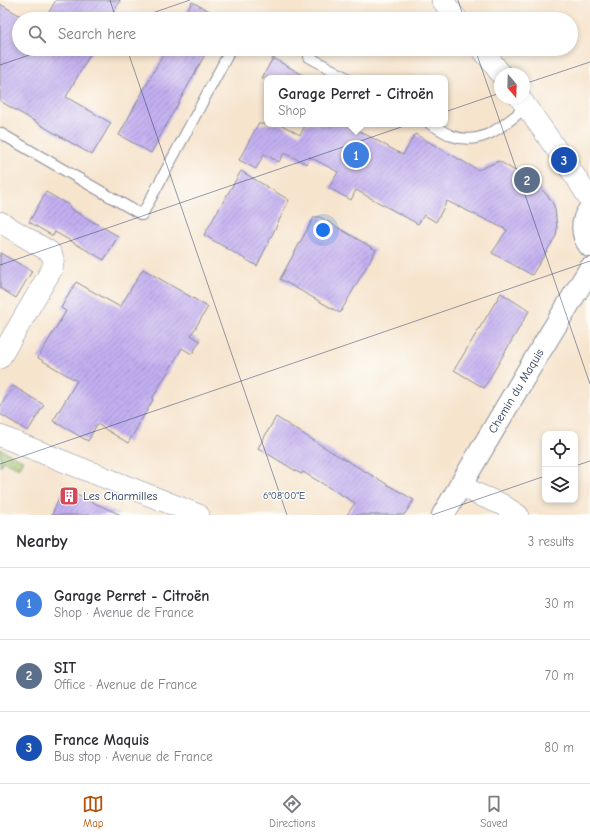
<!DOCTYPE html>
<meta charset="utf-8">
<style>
:root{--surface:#fff;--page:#f7f7f7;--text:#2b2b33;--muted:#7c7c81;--line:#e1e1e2;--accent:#b45309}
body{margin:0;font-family:"Comic Neue",sans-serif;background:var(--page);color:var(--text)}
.controls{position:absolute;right:12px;bottom:12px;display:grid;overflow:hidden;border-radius:8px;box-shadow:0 2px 6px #0003}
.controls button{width:36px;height:36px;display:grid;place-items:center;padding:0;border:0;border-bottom:1px solid var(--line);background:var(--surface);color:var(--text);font:20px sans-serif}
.compass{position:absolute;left:494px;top:68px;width:36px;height:36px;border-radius:50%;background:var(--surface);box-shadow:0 2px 6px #0003;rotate:161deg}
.you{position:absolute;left:323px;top:230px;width:14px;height:14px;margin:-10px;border:3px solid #fff;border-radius:50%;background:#1a73e8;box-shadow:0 0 0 6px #1a73e833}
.badge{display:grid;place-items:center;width:26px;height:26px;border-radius:50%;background:var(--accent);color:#fff;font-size:13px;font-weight:700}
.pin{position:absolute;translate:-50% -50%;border:2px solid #fff;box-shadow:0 1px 4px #0006}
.popup{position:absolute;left:264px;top:75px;width:184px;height:52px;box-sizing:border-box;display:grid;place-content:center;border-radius:8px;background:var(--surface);filter:drop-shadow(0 1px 3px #0005);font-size:13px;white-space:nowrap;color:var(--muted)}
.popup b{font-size:15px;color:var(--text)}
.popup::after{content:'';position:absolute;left:50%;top:100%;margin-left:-8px;border:8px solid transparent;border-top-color:var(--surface)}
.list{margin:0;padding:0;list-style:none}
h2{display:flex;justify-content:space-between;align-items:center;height:52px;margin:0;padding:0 16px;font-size:17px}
h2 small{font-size:13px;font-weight:400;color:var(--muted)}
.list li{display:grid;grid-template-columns:26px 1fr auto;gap:12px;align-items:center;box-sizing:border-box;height:72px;padding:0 16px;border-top:1px solid var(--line)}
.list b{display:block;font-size:15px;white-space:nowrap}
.list p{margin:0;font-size:13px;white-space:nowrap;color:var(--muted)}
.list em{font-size:13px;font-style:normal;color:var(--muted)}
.icon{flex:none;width:22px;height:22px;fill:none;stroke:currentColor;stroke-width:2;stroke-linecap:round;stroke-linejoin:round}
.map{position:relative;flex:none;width:590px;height:515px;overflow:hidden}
.search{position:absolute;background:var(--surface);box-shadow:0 2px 6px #0003;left:12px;right:12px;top:12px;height:44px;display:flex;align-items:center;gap:10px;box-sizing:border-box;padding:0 14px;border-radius:22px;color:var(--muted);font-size:15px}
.sheet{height:268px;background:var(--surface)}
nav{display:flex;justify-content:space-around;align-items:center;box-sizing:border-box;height:56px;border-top:1px solid var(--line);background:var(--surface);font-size:11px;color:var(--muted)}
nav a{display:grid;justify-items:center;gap:2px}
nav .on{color:var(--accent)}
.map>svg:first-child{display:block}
.grass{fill:url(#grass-dots);stroke:#5e7762}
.building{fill:url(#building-hatch)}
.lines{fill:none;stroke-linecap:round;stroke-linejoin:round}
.service-casing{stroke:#888a96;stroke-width:12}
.minor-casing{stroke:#888a96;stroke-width:22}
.tertiary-casing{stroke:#888a96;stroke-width:24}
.service{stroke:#fff;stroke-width:10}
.minor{stroke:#fff;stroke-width:21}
.tertiary{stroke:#fff;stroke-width:22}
.ticks{fill:none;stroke:#1b2f5e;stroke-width:1;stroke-opacity:0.45}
.labels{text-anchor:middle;stroke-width:3;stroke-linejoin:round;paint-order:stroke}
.street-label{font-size:12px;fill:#1b2f5e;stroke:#fdfcf7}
.poi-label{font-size:12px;fill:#1b2f5e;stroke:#fdfcf7;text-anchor:start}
.ticks-label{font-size:10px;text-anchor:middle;fill:#1b2f5e;stroke:#fdfcf7;stroke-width:3;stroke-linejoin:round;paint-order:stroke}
</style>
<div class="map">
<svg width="590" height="515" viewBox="0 0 590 515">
<defs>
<pattern id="grass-dots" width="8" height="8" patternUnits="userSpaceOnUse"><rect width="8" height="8" fill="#a0bf67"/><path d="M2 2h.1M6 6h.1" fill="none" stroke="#829c58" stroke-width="1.8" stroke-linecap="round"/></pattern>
<pattern id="building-hatch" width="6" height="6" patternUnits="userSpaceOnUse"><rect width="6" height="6" fill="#c2aff0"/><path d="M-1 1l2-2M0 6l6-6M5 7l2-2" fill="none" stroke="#9d8fc6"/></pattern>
</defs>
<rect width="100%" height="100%" fill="#fdfcf7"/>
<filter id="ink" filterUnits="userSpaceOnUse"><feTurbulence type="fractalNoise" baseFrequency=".025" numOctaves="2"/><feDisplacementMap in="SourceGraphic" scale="8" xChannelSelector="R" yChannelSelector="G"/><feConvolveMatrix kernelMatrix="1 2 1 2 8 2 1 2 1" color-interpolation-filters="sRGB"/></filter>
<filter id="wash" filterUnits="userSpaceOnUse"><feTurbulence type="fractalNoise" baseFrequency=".012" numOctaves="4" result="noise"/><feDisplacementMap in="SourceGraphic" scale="16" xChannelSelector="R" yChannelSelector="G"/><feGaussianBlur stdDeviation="0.9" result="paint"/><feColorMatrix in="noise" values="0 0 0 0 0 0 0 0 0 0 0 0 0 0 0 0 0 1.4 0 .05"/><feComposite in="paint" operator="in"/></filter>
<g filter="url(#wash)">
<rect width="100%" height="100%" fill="#f6e4cd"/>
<!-- grass -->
<polygon class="grass" points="0,449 23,460 19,468 3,461 0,467"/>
<g id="blocks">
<!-- building -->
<g class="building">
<polygon points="56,0 120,0 110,19 45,19"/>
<polygon points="192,2 224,19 182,19"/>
<polygon points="0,4 26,19 19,19 19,49 93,49 66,97 111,123 92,155 0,101"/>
<polygon points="166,49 208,49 151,153 119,135"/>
<polygon points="273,58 308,78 262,78"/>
<polygon points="258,124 280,124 300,135 306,124 347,124 403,155 415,134 478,170 499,161 536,184 547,195 552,202 555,209 557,229 556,236 532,275 492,253 507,230 447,201 436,222 424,215 418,224 356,190 351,200 329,188 338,172 310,157 307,164 284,153 279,162 264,154 256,169 239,160"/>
<polygon points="241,171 289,200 257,266 204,235"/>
<polygon points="46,192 70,206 69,208 118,236 104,260 55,232 53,236 29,222"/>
<polygon points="314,217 320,217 376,250 340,313 280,279"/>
<polygon points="0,253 32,271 16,298 0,288"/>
<polygon points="143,269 208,307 191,335 200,341 192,354 182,348 152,399 153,400 128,443 97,424 88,441 53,421 77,381 38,358 66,311 61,308 76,282 120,307"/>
<polygon points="501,293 529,311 484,388 454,370"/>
<polygon points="13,386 44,405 28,431 0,414 0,407"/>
<polygon points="276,417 332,452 414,500 404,515 347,515 355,503 303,472 301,474 258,448"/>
<polygon points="63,489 121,515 52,515"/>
</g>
</g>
</g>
<g filter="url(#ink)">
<use href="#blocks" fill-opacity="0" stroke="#888a96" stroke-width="1"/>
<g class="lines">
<!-- service casing -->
<g class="service-casing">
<g id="service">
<polyline points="309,57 347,78"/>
<path d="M430,124C438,128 445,133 452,136C483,147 505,124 526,107"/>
<polyline points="0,133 142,215 231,49"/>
</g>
</g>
<!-- minor casing -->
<g class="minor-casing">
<g id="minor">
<polyline points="442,0 457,19"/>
<polyline points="482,49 501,74"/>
<polyline points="520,98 543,130 577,179 590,200"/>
<path d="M0,222L50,252C54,258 54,262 52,269L0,358"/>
<polyline points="0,436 199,515"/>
<polyline points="460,484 477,494 501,504 518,515"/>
</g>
</g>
<!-- tertiary casing -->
<g class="tertiary-casing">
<g id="tertiary">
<path d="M590,209C581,220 581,235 590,246"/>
<polyline points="443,515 529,369 590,269"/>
</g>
</g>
<!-- service -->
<use href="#service" class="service"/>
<!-- minor -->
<use href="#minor" class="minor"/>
<!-- tertiary -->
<use href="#tertiary" class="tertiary"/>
</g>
</g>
<!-- ticks -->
<path class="ticks" d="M110,0L116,19M458,0L464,19M135,19L190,0M127,49L287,515M475,49L590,384M0,65L47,49M524,84L590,62M0,265L500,93M0,464L590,261M575,466L590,461M432,515L545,476"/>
<!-- icons -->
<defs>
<g id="building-square" transform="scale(1)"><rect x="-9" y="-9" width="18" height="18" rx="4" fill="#d1495b" stroke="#fdfcf7"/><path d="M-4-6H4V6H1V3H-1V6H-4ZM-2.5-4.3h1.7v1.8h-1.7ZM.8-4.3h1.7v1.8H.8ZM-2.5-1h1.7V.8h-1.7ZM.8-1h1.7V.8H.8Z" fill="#fff"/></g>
</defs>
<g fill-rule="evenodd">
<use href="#building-square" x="69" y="496"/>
</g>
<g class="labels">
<!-- street labels -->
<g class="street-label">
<text transform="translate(516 391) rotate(-59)" y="4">Chemin du Maquis</text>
</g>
<!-- poi labels -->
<g class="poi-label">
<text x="83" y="500">Les Charmilles</text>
</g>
</g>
<g class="ticks-label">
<text x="284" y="499">6°08'00"E</text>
</g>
</svg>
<div class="controls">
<button><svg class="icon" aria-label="locate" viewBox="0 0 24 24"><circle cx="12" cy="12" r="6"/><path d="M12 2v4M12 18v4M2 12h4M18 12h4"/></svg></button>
<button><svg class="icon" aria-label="layers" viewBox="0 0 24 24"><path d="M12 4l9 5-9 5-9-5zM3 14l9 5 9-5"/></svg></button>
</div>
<svg class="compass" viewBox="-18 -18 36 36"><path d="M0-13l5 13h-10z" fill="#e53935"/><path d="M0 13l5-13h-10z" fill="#7c7c81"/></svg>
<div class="you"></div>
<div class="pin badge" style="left:356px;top:155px;background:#3f7fe0">1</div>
<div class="popup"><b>Garage Perret - Citroën</b>Shop</div>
<div class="pin badge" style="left:527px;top:180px;background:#5c6f8a">2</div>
<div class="pin badge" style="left:564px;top:160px;background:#1a4fb4">3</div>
<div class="search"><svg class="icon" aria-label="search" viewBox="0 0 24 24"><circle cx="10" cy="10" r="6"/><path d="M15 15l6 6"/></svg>Search here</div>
</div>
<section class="sheet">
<h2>Nearby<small>3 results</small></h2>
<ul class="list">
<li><span class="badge" style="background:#3f7fe0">1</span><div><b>Garage Perret - Citroën</b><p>Shop · Avenue de France</p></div><em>30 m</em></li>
<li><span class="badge" style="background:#5c6f8a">2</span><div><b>SIT</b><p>Office · Avenue de France</p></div><em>70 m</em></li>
<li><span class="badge" style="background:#1a4fb4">3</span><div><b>France Maquis</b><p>Bus stop · Avenue de France</p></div><em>80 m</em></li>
</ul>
</section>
<nav>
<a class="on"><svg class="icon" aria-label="map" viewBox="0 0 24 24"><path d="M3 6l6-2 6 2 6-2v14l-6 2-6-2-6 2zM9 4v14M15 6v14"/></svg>Map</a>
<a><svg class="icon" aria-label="directions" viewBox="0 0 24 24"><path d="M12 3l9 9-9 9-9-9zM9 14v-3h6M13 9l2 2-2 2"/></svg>Directions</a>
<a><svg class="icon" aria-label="saved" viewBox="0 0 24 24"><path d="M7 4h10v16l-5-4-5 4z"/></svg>Saved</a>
</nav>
